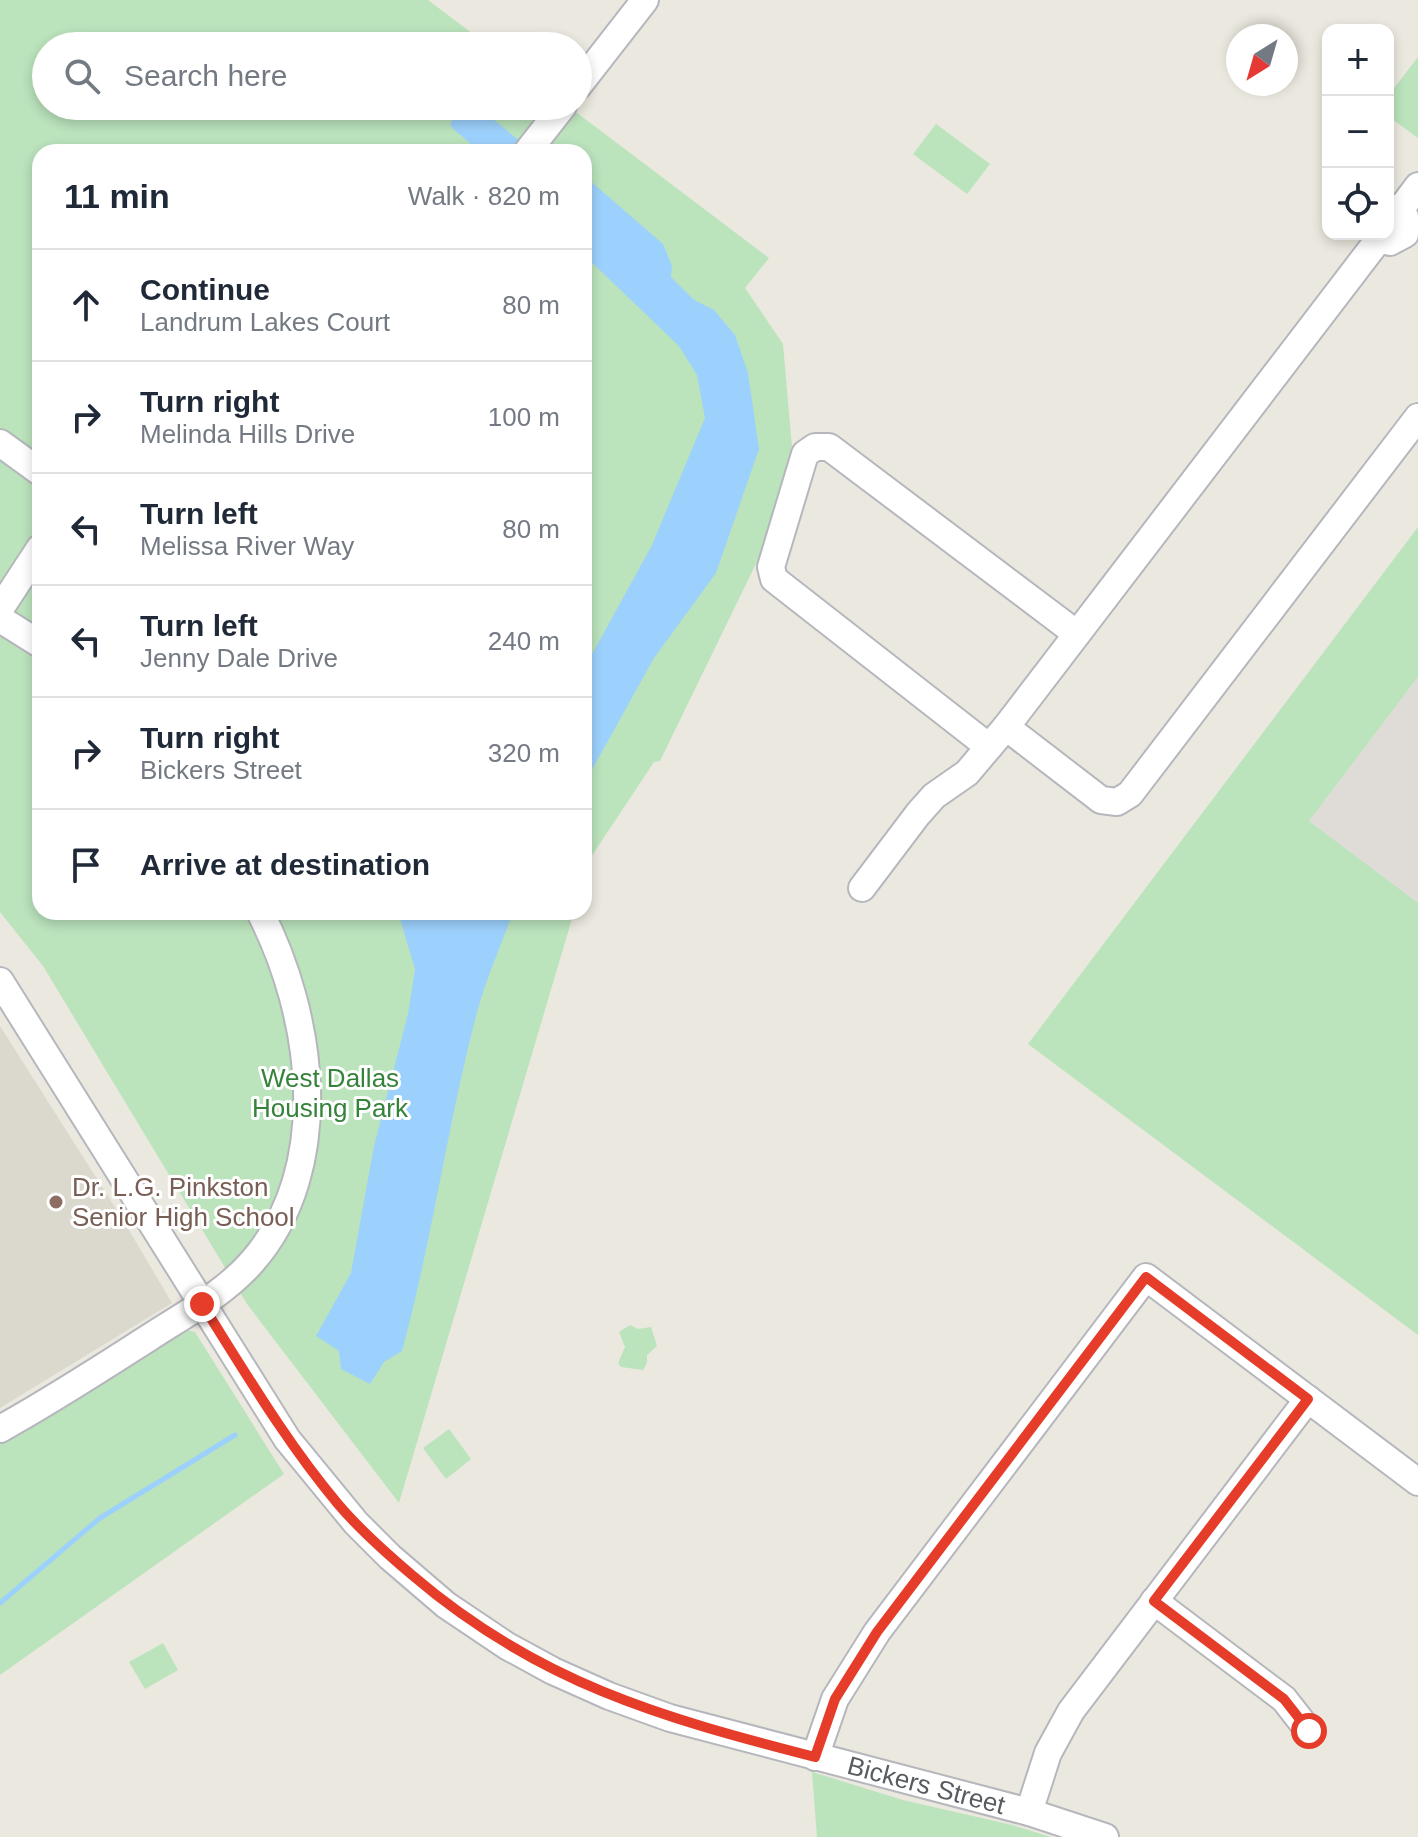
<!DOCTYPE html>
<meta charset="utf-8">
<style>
:root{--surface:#fff;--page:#f2f2f3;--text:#1f2937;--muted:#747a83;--line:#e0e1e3}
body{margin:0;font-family:Arial,sans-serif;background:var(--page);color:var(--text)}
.controls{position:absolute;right:24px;top:24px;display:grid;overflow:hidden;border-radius:16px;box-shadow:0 4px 12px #0003}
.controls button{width:72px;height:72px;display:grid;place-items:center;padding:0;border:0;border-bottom:2px solid var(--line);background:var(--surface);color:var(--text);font:40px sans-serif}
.compass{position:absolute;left:1226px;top:24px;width:72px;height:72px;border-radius:50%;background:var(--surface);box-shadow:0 4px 12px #0003;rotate:217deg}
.stop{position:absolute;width:24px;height:24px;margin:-18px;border:6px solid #e63d2b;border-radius:50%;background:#fff}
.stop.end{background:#e63d2b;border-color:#fff;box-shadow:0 2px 8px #0008}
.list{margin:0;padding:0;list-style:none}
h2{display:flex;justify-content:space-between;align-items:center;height:104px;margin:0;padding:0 32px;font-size:34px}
h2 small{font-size:26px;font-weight:400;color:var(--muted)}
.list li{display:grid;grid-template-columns:52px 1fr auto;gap:24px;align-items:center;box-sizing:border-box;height:112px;padding:0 32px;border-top:2px solid var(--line)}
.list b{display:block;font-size:30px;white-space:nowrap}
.list p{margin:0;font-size:26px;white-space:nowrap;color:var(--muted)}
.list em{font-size:26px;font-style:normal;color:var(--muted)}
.icon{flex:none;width:44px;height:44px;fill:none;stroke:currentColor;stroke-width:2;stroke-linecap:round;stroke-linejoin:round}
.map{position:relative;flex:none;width:1418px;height:1837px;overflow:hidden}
.search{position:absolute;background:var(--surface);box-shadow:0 4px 12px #0003;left:32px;top:32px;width:560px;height:88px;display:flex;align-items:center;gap:20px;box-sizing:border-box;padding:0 28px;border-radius:44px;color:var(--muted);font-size:30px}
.panel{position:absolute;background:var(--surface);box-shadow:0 4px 12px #0003;left:32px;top:144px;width:560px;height:776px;border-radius:24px}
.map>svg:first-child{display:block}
.industrial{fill:#dfdcd7}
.education{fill:#dbd8cd}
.green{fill:#bbe3bc}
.water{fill:#9dd1fd}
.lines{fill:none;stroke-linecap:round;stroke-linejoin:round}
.stream{stroke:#9dd1fd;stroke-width:5}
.minor-casing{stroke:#b5b7bc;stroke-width:30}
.minor{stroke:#fff;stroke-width:26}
.route{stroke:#e63d2b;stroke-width:10}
.education-dot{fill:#8d6e63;stroke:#fff;stroke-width:3}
.labels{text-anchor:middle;stroke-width:6;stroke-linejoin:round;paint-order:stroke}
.park-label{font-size:26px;fill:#35823a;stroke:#fff}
.education-label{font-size:26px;fill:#785e54;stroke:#fff;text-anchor:start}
.street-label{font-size:26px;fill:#585c60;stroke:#fff}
</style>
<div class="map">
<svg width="1418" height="1837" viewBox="0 0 1418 1837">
<rect width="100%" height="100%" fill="#ebe9df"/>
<!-- industrial -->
<polygon class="industrial" points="1418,677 1418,903 1309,821"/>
<!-- education -->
<polygon class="education" points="0,1026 123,1220 172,1303 0,1408"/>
<!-- green -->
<g class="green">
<polygon points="0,0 428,0 489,46 46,46 46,106 568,106 769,258 745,288 783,344 792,447 767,541 660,761 654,762 589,860 584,877 584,152 40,152 40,912 574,912 399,1503 247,1304 43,966 0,912"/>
<polygon points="1418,57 1418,138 1388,116 1388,96"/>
<polygon points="936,124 990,164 967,194 913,154"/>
<polygon points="1418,527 1418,677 1309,821 1418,903 1418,1335 1028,1044"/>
<polygon points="630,1325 638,1329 651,1327 657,1346 647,1355 647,1363 643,1370 621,1367 618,1363 625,1347 619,1332"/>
<polygon points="186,1330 195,1332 284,1474 0,1675 0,1444 177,1333"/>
<polygon points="449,1429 471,1459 446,1479 423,1448"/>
<polygon points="163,1643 178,1670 145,1689 129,1662"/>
<polygon points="812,1772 903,1800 1012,1825 1051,1837 817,1837"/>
</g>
<!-- water -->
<g class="water">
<polygon points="457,106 477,106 533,152 480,152 450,126"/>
<polygon points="584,178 588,179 663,244 672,266 671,277 694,300 714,310 735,335 748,373 759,449 716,573 654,658 584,784 584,669 652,545 705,418 697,375 679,346 584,255"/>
<path d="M398,912H513C501,946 485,981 476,1016C447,1127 432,1241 402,1351L384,1362L370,1384L341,1369L339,1351L316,1336L351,1273L374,1146L408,1014L415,969Z"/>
</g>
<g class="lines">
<!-- stream -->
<polyline class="stream" points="0,1603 100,1518 235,1435"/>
<!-- minor casing -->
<g class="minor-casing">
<g id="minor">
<polyline points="578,86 645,0"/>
<polyline points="527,152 563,106"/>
<polyline points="1400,210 1418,186"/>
<polyline points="1374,234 1379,239 1390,242 1405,234 1405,217 1397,209 1388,207"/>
<polyline points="1379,239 1006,727 1101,800 1117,802 1130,794 1418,417"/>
<polyline points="0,443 40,472"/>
<polyline points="0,609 40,548"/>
<polyline points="0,619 40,644"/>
<polyline points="1006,727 989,747 774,579 771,567 805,454 815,447 829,447 1077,634"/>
<polyline points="862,888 918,814 934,796 967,773 989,747"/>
<path id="s1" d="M0,981L287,1439L356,1523L390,1557L446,1605L507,1646L553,1671L609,1696L670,1718L1029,1812L1105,1837"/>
<path d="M0,1429C51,1401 100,1369 150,1337C185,1314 224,1294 252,1262C335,1167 313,1015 260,912"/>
<polyline points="1154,1601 1284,1699 1309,1731"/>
<polyline points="815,1757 835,1699 877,1632 1146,1277 1418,1482"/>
<polyline points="1029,1812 1048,1753 1071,1711 1308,1399"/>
</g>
</g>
<!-- minor -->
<use href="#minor" class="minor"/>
</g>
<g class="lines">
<!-- route -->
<path class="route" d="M202,1304C245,1372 286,1442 338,1504C360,1530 386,1553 412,1575C537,1682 659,1717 815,1757L835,1699L877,1632L1146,1277L1308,1399L1154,1601L1284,1699L1309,1731"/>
</g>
<!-- markers -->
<circle class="education-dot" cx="56" cy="1202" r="8"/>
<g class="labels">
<!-- park labels -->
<g class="park-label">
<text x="330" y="1087">West Dallas<tspan x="330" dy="30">Housing Park</tspan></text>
</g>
<!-- education labels -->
<g class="education-label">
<text x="72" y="1196">Dr. L.G. Pinkston<tspan x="72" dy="30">Senior High School</tspan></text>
</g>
<!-- street labels -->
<g class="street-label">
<text dy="9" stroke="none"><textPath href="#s1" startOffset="1288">Bickers Street</textPath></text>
</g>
</g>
</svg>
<div class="controls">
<button>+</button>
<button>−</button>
<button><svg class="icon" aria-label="locate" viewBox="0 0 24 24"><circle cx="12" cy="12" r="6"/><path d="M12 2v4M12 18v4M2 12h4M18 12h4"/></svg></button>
</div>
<svg class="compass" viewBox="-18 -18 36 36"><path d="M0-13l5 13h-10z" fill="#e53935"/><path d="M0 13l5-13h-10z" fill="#747a83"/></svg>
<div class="stop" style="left:1309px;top:1731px"></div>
<div class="stop end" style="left:202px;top:1304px"></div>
<div class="search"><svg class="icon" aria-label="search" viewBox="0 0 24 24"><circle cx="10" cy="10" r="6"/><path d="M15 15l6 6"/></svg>Search here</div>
<section class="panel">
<h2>11 min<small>Walk · 820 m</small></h2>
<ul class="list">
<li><svg class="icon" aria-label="ahead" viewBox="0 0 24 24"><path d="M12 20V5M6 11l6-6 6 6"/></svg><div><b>Continue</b><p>Landrum Lakes Court</p></div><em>80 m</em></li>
<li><svg class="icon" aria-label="right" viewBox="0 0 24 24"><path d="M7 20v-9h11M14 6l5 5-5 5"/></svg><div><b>Turn right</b><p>Melinda Hills Drive</p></div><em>100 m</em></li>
<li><svg class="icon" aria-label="left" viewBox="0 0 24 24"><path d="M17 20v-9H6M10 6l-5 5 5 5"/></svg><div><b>Turn left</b><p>Melissa River Way</p></div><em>80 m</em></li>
<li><svg class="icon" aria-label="left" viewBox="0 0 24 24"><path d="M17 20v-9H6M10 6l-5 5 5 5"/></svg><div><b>Turn left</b><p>Jenny Dale Drive</p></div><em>240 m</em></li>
<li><svg class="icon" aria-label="right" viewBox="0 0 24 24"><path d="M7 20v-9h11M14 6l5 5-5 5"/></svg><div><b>Turn right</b><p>Bickers Street</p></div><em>320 m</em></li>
<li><svg class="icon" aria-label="arrive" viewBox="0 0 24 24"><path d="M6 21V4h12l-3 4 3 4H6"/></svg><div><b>Arrive at destination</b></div></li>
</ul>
</section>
</div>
